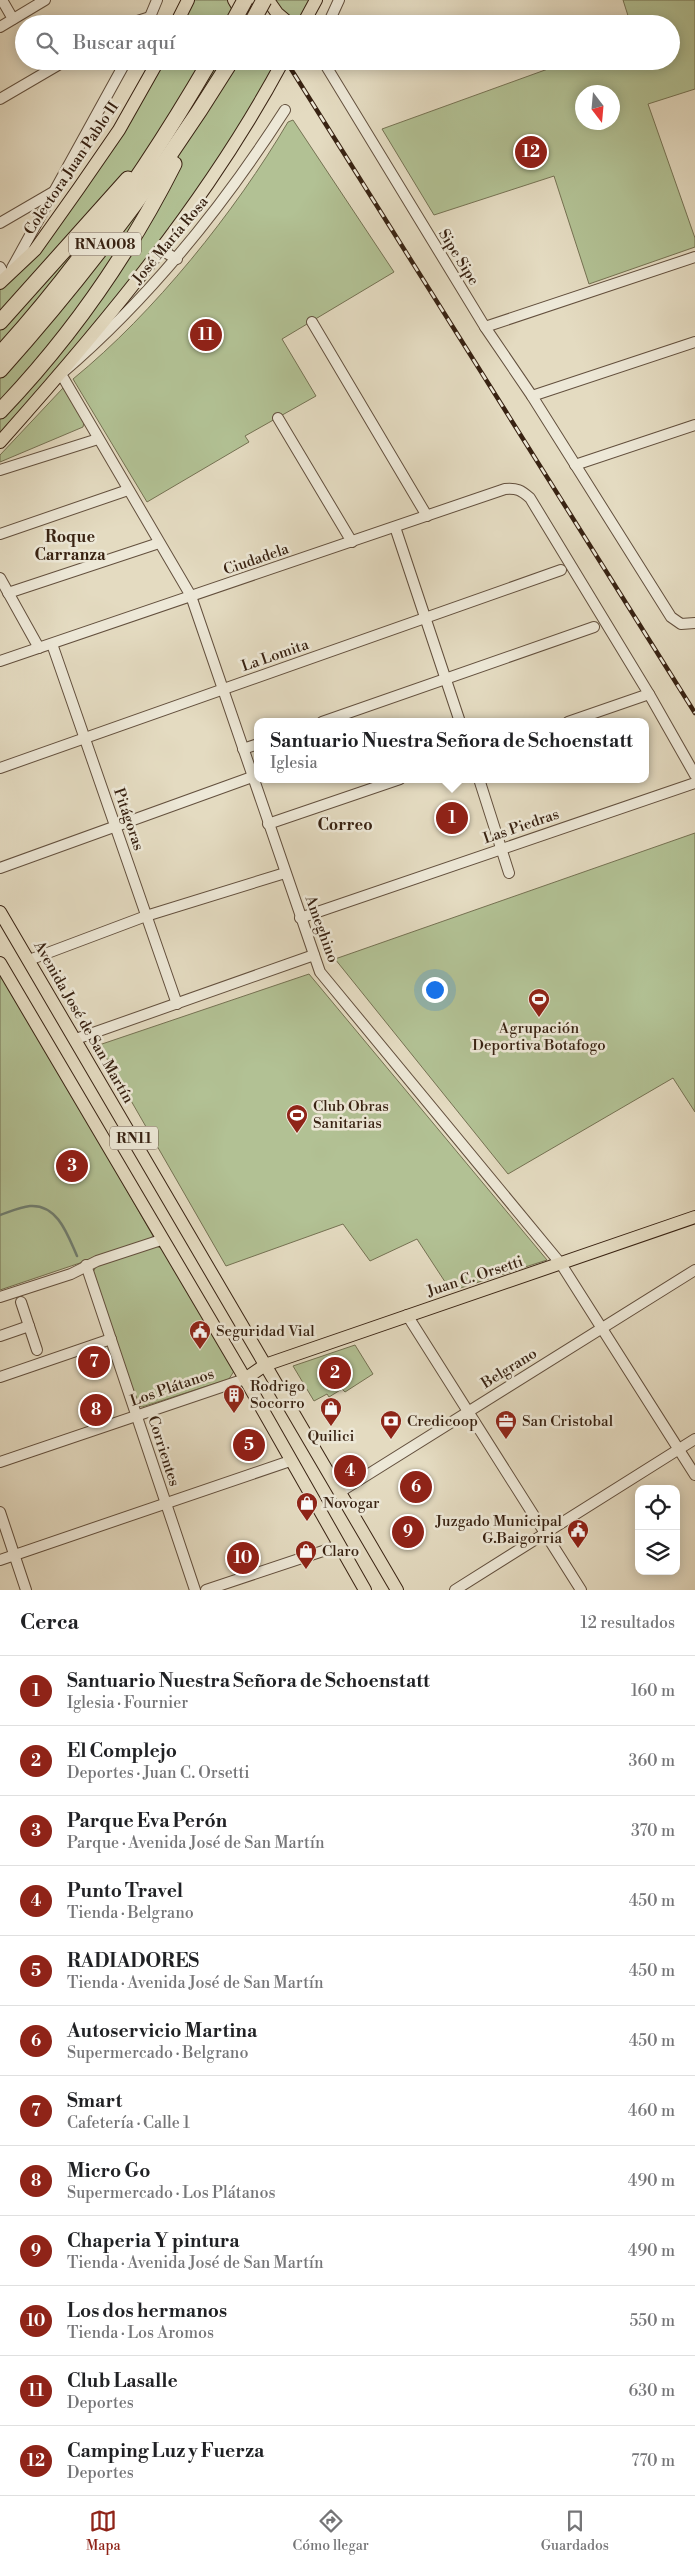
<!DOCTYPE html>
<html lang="es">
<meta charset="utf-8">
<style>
:root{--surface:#fff;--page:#f2f2f2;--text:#202124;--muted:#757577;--line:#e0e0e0;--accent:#8f2418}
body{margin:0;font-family:"Libre Bodoni",serif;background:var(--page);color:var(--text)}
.controls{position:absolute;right:15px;bottom:15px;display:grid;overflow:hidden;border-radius:10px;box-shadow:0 2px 12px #0003}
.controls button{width:45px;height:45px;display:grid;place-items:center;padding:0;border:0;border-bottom:1px solid var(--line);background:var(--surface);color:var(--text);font:25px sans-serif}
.compass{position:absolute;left:575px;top:85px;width:45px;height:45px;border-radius:50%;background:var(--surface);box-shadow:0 2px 12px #0003;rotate:164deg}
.you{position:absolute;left:434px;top:989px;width:18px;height:18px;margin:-12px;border:4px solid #fff;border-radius:50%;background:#1a73e8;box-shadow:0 0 0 8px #1a73e833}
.badge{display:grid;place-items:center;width:32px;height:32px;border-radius:50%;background:var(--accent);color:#fff;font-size:16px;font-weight:700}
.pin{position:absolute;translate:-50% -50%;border:2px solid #fff;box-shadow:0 1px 5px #0006}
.popup{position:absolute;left:254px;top:718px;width:395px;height:65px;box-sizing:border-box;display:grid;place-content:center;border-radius:10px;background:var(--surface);filter:drop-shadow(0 1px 4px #0005);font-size:16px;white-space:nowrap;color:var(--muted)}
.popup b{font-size:19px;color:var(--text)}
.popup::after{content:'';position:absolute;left:50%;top:100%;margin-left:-10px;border:10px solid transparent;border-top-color:var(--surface)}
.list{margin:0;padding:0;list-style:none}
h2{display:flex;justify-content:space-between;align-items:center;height:65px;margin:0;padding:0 20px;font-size:21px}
h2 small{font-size:16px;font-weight:400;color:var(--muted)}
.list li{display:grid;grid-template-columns:32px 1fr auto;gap:15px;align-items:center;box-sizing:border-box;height:70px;padding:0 20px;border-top:1px solid var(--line)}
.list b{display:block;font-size:19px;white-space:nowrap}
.list p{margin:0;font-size:16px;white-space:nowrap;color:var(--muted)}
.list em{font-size:16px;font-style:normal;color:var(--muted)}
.icon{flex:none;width:28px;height:28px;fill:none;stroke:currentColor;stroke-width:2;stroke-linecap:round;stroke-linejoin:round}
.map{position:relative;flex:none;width:695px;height:1590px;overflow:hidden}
.search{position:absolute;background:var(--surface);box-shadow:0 2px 12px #0003;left:15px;right:15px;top:15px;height:55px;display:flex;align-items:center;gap:12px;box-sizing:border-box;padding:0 18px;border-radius:28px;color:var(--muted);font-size:19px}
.sheet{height:905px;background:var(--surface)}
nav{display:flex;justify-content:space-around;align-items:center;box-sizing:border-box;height:70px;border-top:1px solid var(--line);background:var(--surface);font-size:14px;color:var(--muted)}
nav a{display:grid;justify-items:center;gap:2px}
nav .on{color:var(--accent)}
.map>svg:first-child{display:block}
.green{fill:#b2c194;stroke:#757253;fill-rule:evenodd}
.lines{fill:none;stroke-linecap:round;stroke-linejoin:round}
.stream{stroke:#707e70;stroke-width:2.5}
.minor-casing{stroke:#63503e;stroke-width:12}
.major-casing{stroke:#382212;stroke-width:14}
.highway-casing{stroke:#382212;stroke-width:17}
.minor{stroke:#ede8d7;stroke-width:10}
.major{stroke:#e4dbc1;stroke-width:12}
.highway{stroke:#e4dbc1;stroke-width:15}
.rail-casing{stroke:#382212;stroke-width:4.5}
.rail{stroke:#ede8d7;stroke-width:2.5;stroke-dasharray:8;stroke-linecap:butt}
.highway-bridge-casing{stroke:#382212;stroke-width:17;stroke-linecap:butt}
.highway-bridge{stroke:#e4dbc1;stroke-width:15}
.labels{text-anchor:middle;stroke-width:5;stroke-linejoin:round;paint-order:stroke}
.shield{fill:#ede8d7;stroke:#6e5d4d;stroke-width:1}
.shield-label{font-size:14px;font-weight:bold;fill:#382212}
.street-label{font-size:15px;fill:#382212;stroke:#ede8d7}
.poi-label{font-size:15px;fill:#382212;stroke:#ede8d7;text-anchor:start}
.neighbourhood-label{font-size:16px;font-weight:bold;fill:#382212;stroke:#ede8d7}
</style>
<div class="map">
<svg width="695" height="1590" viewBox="0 0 695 1590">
<rect width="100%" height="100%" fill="#e4dbc1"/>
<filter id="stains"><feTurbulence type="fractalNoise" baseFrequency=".004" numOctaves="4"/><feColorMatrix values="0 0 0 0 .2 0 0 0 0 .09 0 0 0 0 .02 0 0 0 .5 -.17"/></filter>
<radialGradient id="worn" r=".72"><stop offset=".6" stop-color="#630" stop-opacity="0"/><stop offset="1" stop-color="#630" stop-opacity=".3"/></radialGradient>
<!-- green -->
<g class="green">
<polygon points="188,0 234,0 248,24 176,24"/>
<polygon points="268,0 316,0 303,24 290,24"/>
<path d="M623,0H695V89L648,104L695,238V247L589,284L554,176L434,215L382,129L570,61H671V24H628L630,22ZM582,92H612V122H582Z"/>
<polygon points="158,61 270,61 277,73 164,244 0,441 0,283 35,250"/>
<path d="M293,120L394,272L282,339L316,396L245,436L249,442L147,502L73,379C154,313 235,212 288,122Z"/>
<polygon points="63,388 84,422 83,427 0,462 0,455"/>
<polygon points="695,833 695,1112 673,1078 508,1174 335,959"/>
<polygon points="0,969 153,1236 148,1240 0,1290"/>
<polygon points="309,974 547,1260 451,1291 417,1239 370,1261 343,1224 226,1266 99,1045"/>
<polygon points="156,1246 163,1249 234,1371 229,1379 142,1407 138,1406 93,1272 97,1265"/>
<polygon points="355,1345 373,1374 345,1392 342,1389 329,1397 327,1394 314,1401 293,1366"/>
</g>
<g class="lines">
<!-- stream -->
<path class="stream" d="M0,1215C9,1212 20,1207 30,1206C58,1204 68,1236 77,1256"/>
<!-- minor casing -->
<g class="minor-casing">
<g id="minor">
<polyline points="2,0 13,19"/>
<polyline points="128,24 150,17"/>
<polyline points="147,24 157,0"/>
<polyline points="328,24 339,0"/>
<polyline points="0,27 45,0"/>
<polyline points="323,61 485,327 532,396 671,617 681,624 695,623"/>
<polyline points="0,99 65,61"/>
<path d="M285,110C222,208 150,298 61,374L191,596L320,972L561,1264L695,1475"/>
<polyline points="0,223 55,191"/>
<polyline points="164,244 168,254 177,259"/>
<polyline points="0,267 6,277"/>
<polyline points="12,268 126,61"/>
<polyline points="312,322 427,516"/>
<polyline points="485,327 695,257"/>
<polyline points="532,396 695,342"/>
<polyline points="278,418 352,542"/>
<polyline points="575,465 695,425"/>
<polyline points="0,470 98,439"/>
<polyline points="395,527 460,722"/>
<polyline points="0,534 128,490"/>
<polyline points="0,578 39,648"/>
<polyline points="8,593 159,543"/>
<polyline points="52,644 177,1004"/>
<path d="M0,661L505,489C517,488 521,490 530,498L649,694L695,775"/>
<polyline points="322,722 594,627"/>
<polyline points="568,722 649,694"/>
<polyline points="243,749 258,744"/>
<polyline points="0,768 561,570"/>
<polyline points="479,779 509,873"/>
<polyline points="268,824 400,779"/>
<polyline points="0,868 252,777"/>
<polyline points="300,918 695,783"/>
<polyline points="29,960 146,916 285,873"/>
<polyline points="76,1039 314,955"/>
<polyline points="86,1265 195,1590"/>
<polyline points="0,1297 71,1274 97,1261 161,1240"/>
<polyline points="21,1302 37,1350"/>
<polyline points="407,1315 581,1590"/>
<polyline points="0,1336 29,1326"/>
<polyline points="0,1377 111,1339"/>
<polyline points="0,1462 245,1379"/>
<polyline points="340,1492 695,1270"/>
<polyline points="0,1512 26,1590"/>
<polyline points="0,1560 290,1461"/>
<polyline points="206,1590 338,1546"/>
<polyline points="455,1590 695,1439"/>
</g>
</g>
<!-- major casing -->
<g class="major-casing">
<g id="major">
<polyline points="234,0 244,17"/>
<polyline points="268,0 277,13 290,24"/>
<polyline points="176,24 188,0"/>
<polyline points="303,24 316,0"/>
<polyline points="0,283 35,250 79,188 119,130 158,61"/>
<path d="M0,442C105,324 208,201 283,61"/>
<polyline points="0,912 397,1590"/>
<polyline points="0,963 240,1370 365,1590"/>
<polyline points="245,1379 265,1365 695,1217"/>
</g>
</g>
<!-- highway casing -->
<g class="highway-casing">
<g id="highway">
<polyline points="0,322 128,179"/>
<path d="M0,354C81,265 149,166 210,61"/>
<path d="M0,370C86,274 163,171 231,61"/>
<path d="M0,411C70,338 129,253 174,164"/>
</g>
</g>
<!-- minor -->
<use href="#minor" class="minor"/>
<!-- major -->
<use href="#major" class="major"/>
<!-- highway -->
<use href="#highway" class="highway"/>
<!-- rail casing -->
<g class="rail-casing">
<g id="rail">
<polyline points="248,0 262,24"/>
<polyline points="286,61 695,713"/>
</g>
</g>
<!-- rail -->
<use href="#rail" class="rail"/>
<!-- highway-bridge casing -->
<g class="highway-bridge-casing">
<g id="highway-bridge">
<polyline points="232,24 245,0"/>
<polyline points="251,24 264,0"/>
</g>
</g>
<!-- highway-bridge -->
<use href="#highway-bridge" class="highway-bridge"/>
</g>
<!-- icons -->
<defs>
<g id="stadium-pin" transform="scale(1.125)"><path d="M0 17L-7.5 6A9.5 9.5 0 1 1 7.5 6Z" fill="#8f2418" stroke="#ede8d7"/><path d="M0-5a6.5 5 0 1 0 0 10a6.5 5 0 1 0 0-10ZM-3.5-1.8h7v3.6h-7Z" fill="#fff"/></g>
<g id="civic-pin" transform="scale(1.125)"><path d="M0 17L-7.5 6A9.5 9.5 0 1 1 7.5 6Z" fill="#8f2418" stroke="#ede8d7"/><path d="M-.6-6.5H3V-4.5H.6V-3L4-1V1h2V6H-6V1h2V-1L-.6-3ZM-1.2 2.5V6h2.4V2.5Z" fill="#fff"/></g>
<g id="building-pin" transform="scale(1.125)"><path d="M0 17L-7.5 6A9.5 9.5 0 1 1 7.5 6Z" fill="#8f2418" stroke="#ede8d7"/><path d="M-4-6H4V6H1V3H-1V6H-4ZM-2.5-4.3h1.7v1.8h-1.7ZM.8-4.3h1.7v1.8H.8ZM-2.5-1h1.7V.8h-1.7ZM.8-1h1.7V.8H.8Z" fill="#fff"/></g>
<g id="shop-pin" transform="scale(1.125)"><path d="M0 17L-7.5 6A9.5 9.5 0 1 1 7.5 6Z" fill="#8f2418" stroke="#ede8d7"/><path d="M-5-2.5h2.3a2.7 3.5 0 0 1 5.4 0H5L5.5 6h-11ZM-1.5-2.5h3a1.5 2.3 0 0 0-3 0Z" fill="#fff"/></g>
<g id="bank-pin" transform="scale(1.125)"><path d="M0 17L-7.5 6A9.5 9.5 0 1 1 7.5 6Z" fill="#8f2418" stroke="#ede8d7"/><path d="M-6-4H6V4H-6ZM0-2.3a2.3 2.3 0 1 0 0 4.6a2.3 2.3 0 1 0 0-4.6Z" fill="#fff"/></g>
<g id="office-pin" transform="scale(1.125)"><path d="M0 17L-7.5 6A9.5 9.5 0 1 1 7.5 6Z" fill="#8f2418" stroke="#ede8d7"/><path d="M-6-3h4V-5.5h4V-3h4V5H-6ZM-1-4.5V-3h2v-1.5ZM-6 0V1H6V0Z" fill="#fff"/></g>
</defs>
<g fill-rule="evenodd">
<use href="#stadium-pin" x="539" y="999"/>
<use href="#stadium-pin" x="297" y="1115"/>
<use href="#civic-pin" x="200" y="1331"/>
<use href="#building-pin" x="234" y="1395"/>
<use href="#shop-pin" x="331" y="1408"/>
<use href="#bank-pin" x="391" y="1421"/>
<use href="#office-pin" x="506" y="1421"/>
<use href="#shop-pin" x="307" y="1503"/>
<use href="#civic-pin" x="578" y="1530"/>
<use href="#shop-pin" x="306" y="1551"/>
</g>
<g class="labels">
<!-- shield labels -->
<g class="shield">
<rect x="69" y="232.5" width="72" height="23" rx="4"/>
<rect x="110" y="1126.5" width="48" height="23" rx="4"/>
</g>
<g class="shield-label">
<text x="105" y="249">RNA008</text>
<text x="134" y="1143">RN11</text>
</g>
<!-- street labels -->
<g class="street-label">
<text transform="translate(71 168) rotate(-56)" y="5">Colectora Juan Pablo II</text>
<text transform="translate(170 240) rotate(-50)" y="5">José María Rosa</text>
<text transform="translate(459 257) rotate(58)" y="5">Sipe Sipe</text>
<text transform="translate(256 559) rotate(-19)" y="5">Ciudadela</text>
<text transform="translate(275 655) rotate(-19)" y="5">La Lomita</text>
<text transform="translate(129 819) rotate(71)" y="5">Pitágoras</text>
<text transform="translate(521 826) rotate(-19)" y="5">Las Piedras</text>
<text transform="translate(322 929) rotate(70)" y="5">Ameghino</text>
<text transform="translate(84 1022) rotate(60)" y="5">Avenida José de San Martín</text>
<text transform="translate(475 1276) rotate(-18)" y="5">Juan C. Orsetti</text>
<text transform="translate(509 1368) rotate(-32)" y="5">Belgrano</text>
<text transform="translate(172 1387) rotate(-19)" y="5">Los Plátanos</text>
<text transform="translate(164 1451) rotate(72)" y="5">Corrientes</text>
</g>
<!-- poi labels -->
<g class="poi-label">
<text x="539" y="1033" text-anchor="middle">Agrupación<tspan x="539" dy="17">Deportiva Botafogo</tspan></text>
<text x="313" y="1111">Club Obras<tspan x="313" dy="17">Sanitarias</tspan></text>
<text x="216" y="1336">Seguridad Vial</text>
<text x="250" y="1391">Rodrigo<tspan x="250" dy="17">Socorro</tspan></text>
<text x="407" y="1426">Credicoop</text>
<text x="522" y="1426">San Cristobal</text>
<text x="331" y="1441" text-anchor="middle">Quilici</text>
<text x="323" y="1508">Novogar</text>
<text x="562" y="1526" text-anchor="end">Juzgado Municipal<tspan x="562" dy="17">G.Baigorria</tspan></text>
<text x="322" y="1556">Claro</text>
</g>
<!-- neighbourhood labels -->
<g class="neighbourhood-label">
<text x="70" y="542">Roque<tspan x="70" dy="18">Carranza</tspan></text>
<text x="345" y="830">Correo</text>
</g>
</g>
<rect width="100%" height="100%" filter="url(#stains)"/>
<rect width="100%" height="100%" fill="url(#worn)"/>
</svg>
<div class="controls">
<button><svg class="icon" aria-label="locate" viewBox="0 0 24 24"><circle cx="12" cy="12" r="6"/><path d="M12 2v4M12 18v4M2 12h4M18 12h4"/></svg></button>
<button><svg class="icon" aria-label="layers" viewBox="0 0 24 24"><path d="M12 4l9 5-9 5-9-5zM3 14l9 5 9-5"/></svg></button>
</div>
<svg class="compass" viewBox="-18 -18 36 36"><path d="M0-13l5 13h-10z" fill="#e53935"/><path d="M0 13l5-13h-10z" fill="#757577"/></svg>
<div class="you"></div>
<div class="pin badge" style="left:452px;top:818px">1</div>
<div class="popup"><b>Santuario Nuestra Señora de Schoenstatt</b>Iglesia</div>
<div class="pin badge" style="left:335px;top:1373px">2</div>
<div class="pin badge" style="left:72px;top:1166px">3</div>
<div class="pin badge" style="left:350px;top:1471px">4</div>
<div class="pin badge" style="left:249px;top:1445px">5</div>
<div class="pin badge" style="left:416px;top:1487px">6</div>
<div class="pin badge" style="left:94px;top:1362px">7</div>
<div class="pin badge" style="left:96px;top:1410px">8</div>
<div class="pin badge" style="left:408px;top:1532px">9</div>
<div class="pin badge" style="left:243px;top:1558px">10</div>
<div class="pin badge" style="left:206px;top:335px">11</div>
<div class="pin badge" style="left:531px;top:152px">12</div>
<div class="search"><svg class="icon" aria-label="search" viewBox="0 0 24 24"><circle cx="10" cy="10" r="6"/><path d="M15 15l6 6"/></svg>Buscar aquí</div>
</div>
<section class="sheet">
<h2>Cerca<small>12 resultados</small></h2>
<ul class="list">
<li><span class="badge">1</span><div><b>Santuario Nuestra Señora de Schoenstatt</b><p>Iglesia · Fournier</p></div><em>160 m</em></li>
<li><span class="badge">2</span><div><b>El Complejo</b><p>Deportes · Juan C. Orsetti</p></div><em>360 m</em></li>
<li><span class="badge">3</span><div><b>Parque Eva Perón</b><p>Parque · Avenida José de San Martín</p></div><em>370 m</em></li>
<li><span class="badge">4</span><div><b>Punto Travel</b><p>Tienda · Belgrano</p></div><em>450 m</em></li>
<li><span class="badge">5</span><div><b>RADIADORES</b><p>Tienda · Avenida José de San Martín</p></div><em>450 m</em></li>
<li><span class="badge">6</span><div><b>Autoservicio Martina</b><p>Supermercado · Belgrano</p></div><em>450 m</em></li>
<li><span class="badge">7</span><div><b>Smart</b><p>Cafetería · Calle 1</p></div><em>460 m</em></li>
<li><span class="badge">8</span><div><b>Micro Go</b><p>Supermercado · Los Plátanos</p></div><em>490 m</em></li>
<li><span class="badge">9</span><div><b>Chaperia Y pintura</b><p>Tienda · Avenida José de San Martín</p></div><em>490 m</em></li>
<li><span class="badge">10</span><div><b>Los dos hermanos</b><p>Tienda · Los Aromos</p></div><em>550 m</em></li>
<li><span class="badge">11</span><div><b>Club Lasalle</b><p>Deportes</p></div><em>630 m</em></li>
<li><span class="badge">12</span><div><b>Camping Luz y Fuerza</b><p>Deportes</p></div><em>770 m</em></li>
</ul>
</section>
<nav>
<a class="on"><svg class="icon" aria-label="map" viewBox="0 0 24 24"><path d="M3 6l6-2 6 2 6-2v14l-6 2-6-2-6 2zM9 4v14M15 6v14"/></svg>Mapa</a>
<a><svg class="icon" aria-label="directions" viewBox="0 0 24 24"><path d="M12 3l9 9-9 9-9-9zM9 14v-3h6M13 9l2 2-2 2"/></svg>Cómo llegar</a>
<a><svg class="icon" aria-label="saved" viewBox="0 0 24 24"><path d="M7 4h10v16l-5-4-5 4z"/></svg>Guardados</a>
</nav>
